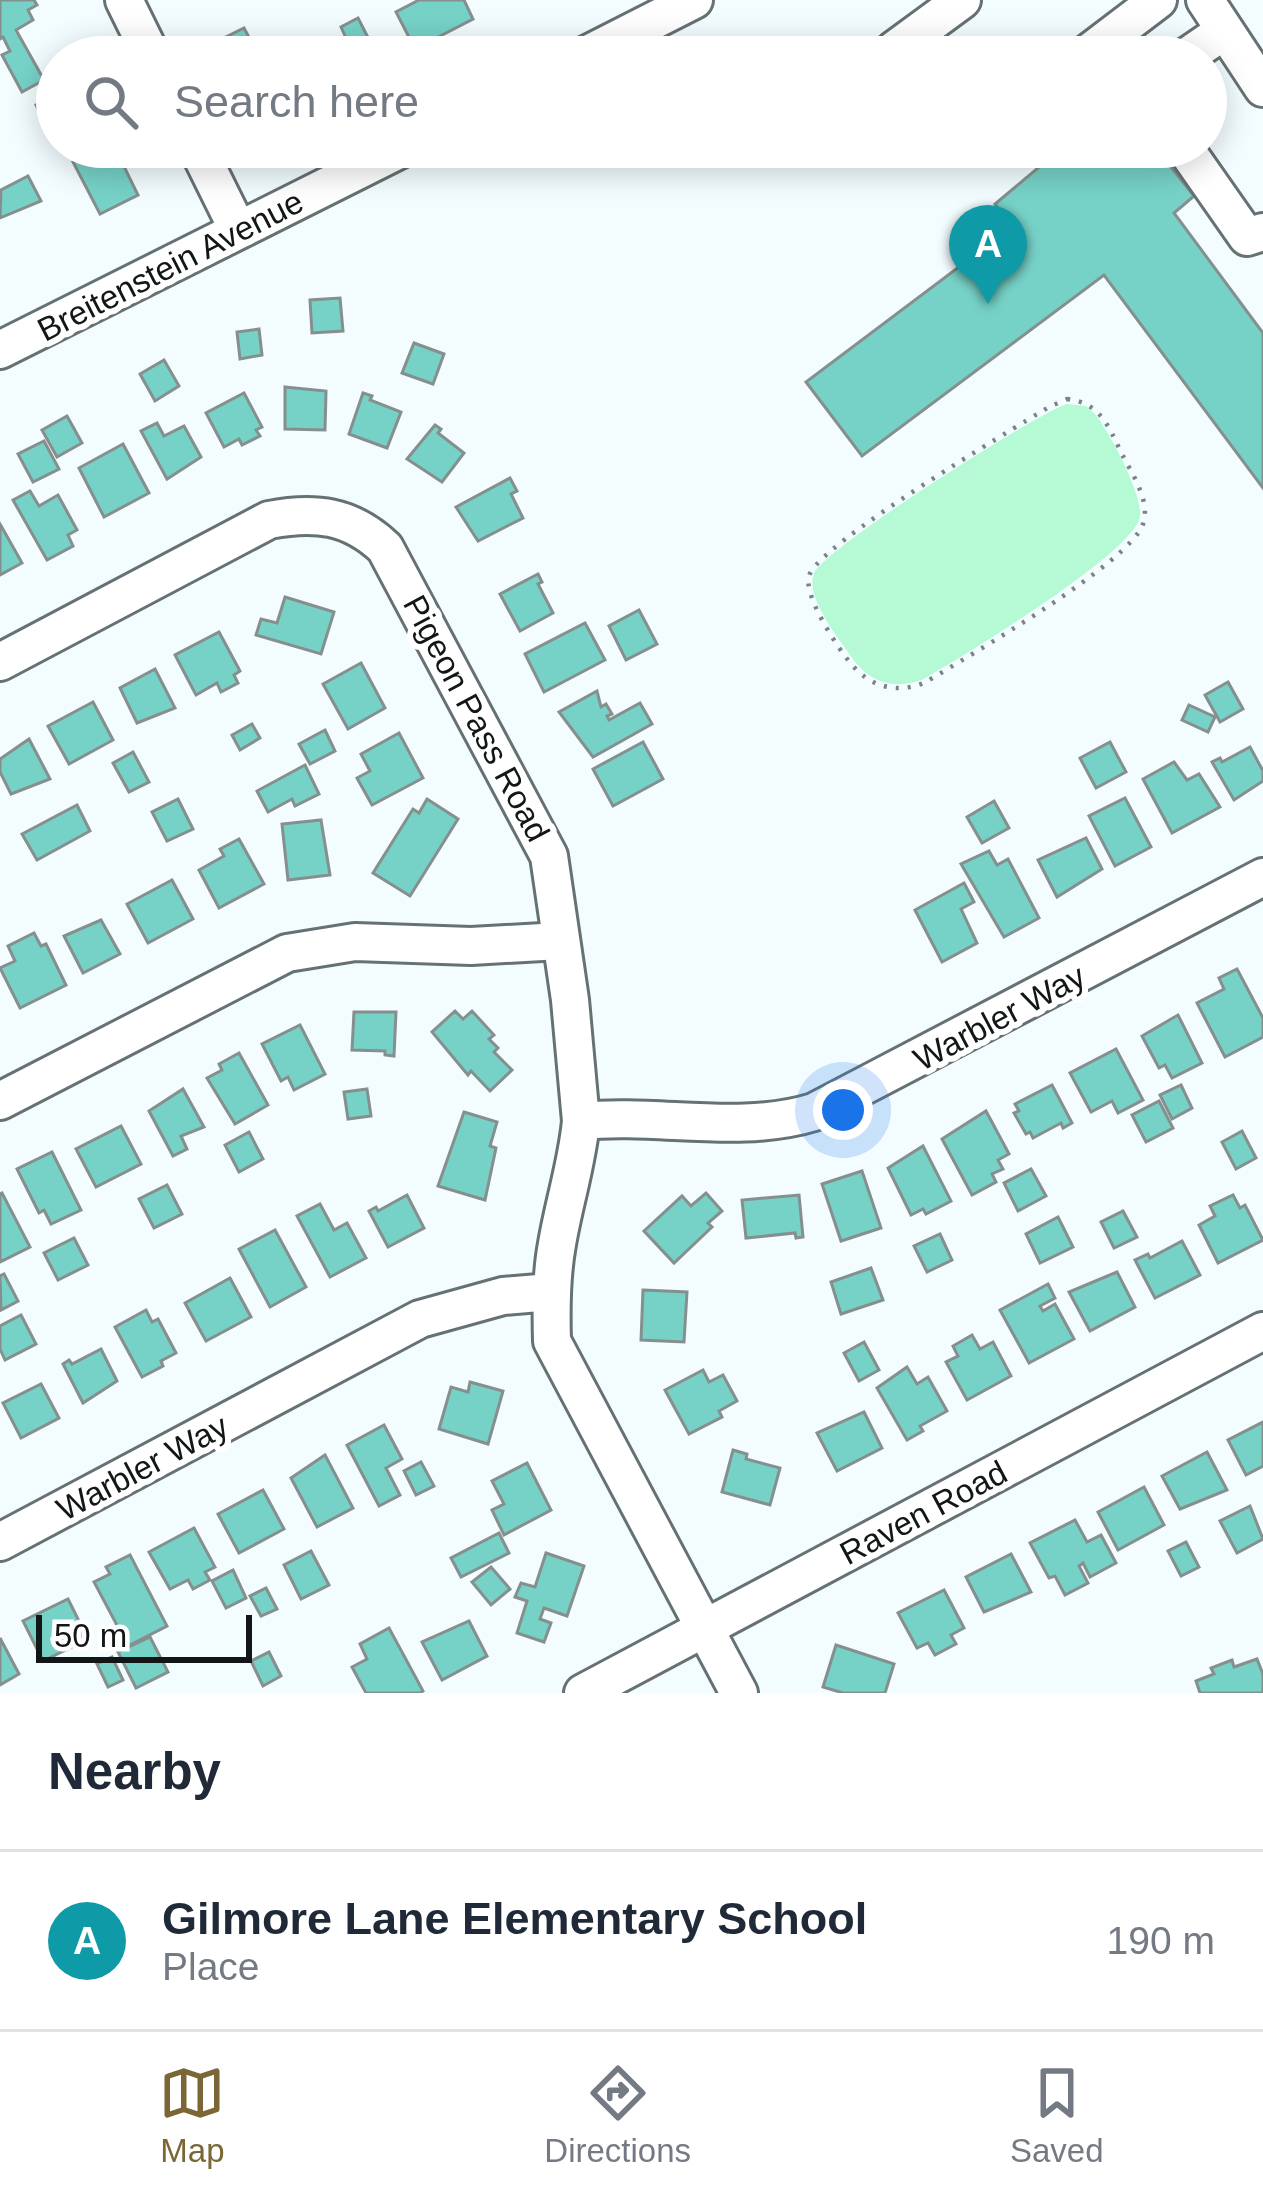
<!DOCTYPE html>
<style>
:root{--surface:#fff;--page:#f6f6f7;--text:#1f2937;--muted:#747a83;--line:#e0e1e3;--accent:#7b6635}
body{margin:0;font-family:Helvetica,sans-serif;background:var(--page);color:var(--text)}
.scale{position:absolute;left:36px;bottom:30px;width:216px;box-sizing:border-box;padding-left:12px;border:6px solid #121617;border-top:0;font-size:33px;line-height:42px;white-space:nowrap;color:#121617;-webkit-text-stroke:9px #fff;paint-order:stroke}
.you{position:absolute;left:843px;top:1110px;width:42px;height:42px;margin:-30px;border:9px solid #fff;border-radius:50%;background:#1a73e8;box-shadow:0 0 0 18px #1a73e833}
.badge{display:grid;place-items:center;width:78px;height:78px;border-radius:50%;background:var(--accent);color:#fff;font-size:39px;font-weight:700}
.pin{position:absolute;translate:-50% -99px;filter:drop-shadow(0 3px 6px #0008)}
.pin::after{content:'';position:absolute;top:63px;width:42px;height:36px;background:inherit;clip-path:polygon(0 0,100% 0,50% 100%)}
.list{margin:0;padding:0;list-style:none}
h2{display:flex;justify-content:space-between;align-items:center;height:156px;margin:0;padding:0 48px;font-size:51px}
h2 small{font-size:39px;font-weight:400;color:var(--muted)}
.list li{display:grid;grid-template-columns:78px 1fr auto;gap:36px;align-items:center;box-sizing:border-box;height:180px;padding:0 48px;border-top:3px solid var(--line)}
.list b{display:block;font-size:45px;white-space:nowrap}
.list p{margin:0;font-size:39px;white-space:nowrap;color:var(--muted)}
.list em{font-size:39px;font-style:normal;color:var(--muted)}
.icon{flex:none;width:66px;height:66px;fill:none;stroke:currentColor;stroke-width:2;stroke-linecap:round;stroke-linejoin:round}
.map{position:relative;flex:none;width:1263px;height:1693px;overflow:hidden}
.search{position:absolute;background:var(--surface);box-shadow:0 6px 30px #0003;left:36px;right:36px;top:36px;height:132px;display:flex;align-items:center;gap:30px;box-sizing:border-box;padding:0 42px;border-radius:66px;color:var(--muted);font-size:45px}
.sheet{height:336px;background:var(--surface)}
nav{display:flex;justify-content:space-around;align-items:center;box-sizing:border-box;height:168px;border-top:3px solid var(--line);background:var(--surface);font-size:33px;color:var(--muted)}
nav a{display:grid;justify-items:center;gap:6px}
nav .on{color:var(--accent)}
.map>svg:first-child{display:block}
.green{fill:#b6f9d5}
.building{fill:#76d2c7;stroke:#85908e;stroke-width:3}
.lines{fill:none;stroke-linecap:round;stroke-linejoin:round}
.minor-casing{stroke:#667173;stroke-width:42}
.path{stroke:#7c8384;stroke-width:4.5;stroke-dasharray:3 9;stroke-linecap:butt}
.minor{stroke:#fff;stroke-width:36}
.labels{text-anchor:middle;stroke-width:12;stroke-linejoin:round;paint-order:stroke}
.street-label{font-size:33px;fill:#121617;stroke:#fff}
</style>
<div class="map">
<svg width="1263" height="1693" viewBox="0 0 1263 1693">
<rect width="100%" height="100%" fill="#f3fdff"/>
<!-- green -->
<path class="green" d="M1067,404L1086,406L1096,415C1110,434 1142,492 1140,516C1137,551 959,659 922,680C891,690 868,682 850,655C837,636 805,597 814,573C824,549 1035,414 1067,404Z"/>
<!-- building -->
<g class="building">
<polygon points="0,0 34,0 37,5 28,10 33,20 16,30 44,80 22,92 2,55 10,51 3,37 0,39"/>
<polygon points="419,0 464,0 473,19 415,49 396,12"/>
<polygon points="358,18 378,57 331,57 327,48 346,38 341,27"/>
<polygon points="244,28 259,56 257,57 234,57 224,38"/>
<polygon points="57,94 57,136 52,139 36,105"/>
<polygon points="1063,147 1155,147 1194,196 1174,213 1263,333 1263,488 1104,275 862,456 806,382 1012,227 995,204"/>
<polygon points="96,150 100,158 116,150 138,195 100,214 73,162"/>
<polygon points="28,176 41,201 0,218 1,190"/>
<polygon points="340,298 343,331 312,333 310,300"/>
<polygon points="259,329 262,355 240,359 237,332"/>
<polygon points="414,343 444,354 433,384 402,373"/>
<polygon points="164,360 179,386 155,401 140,374"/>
<polygon points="285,387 326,391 325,430 285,429"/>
<polygon points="244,393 262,427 256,430 260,436 242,445 239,439 224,447 206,413"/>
<polygon points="363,393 372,396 370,400 401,412 387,448 349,434"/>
<polygon points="67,416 82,443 57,457 42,430"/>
<polygon points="157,423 164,436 184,426 201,457 167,479 141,431"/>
<polygon points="435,425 441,429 438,433 464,453 442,482 407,459"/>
<polygon points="44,441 59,469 33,482 18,454"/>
<polygon points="123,444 149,493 104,517 79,468"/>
<polygon points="510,478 517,491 511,494 523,518 478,541 456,507"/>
<polygon points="30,491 39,506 58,495 77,530 68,535 73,546 47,560 13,500"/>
<polygon points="0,524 22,563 0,575"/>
<polygon points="538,574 542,582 538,584 553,613 520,631 500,594"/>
<polygon points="285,597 334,612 321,654 256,635 261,619 277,623"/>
<polygon points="639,610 657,644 626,660 609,626"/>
<polygon points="585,623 605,660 544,692 525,654"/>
<polygon points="219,632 240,671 234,675 238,683 221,692 217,683 196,695 175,655"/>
<polygon points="361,663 385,708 348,729 323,684"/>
<polygon points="155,669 175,708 137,723 120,688"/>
<polygon points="1228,682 1243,709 1220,722 1205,695"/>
<polygon points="597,691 601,707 606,704 612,714 607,716 609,720 640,703 652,724 593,757 559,712"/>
<polygon points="93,702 113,740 69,764 48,726"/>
<polygon points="1189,705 1215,717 1208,732 1182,720"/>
<polygon points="252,724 260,738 240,750 232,735"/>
<polygon points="325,730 335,751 310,764 299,744"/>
<polygon points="399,733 423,778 372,805 357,778 370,771 361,754"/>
<polygon points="29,739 50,779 11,794 0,772 0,759"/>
<polygon points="643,742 663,779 613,806 593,769"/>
<polygon points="1110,742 1126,772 1096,788 1080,758"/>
<polygon points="1250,747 1263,771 1263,781 1234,800 1212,762 1220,758 1222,762"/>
<polygon points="133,752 149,782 129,792 113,763"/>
<polygon points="1174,762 1187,780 1199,774 1220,807 1172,833 1143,779"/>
<polygon points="305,765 319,794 295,806 292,799 268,812 257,791"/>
<polygon points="1125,798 1151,847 1115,866 1089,816"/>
<polygon points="178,799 193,829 167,841 152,812"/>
<polygon points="427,799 458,819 410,896 373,873 413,809 419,813"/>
<polygon points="994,801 1009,828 982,843 967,817"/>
<polygon points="77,805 90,831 37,860 22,834"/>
<polygon points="321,820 330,875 288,880 282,824"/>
<polygon points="1086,838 1102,869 1057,897 1038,860"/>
<polygon points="239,839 264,884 219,908 199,870 224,856 220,849"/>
<polygon points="989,851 997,865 1008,859 1039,918 1004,937 961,864"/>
<polygon points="172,880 193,919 148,943 127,904"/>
<polygon points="964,883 974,902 961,909 977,943 942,962 915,910"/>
<polygon points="101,920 120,954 83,973 64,936"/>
<polygon points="34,933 41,946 46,944 66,985 20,1008 0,968 15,961 8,946"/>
<polygon points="1237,969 1263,1018 1263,1037 1225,1057 1197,1003 1224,989 1219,978"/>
<polygon points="455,1011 463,1019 472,1011 494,1035 489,1039 498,1048 494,1052 512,1070 490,1091 471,1071 468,1075 432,1032"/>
<polygon points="354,1012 396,1012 394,1056 385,1055 385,1051 352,1050"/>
<polygon points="1178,1015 1202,1063 1172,1078 1165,1065 1159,1068 1142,1036"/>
<polygon points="300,1025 325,1074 294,1090 288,1077 281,1081 262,1044"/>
<polygon points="1116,1049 1143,1100 1118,1113 1112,1101 1091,1112 1070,1073"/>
<polygon points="239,1053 268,1105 235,1124 207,1078 222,1070 219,1064"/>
<polygon points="1052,1085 1072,1123 1063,1128 1061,1123 1033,1138 1030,1132 1026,1134 1014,1113 1019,1111 1015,1104"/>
<polygon points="1181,1085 1192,1108 1172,1119 1160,1095"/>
<polygon points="183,1089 204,1127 181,1136 187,1149 173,1156 149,1111"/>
<polygon points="367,1089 371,1116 348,1119 344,1092"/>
<polygon points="1159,1101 1173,1128 1146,1142 1132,1115"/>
<polygon points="986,1111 1009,1154 998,1160 1003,1169 992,1174 996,1182 972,1195 942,1139"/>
<polygon points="464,1112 497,1122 490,1146 496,1148 485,1200 438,1186"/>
<polygon points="121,1126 141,1164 96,1187 76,1149"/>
<polygon points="1242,1131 1256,1158 1236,1169 1222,1142"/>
<polygon points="249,1132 263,1159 239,1172 225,1145"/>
<polygon points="923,1146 951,1201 926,1214 923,1209 911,1215 888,1168"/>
<polygon points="52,1152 81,1210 51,1224 44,1210 39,1213 17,1169"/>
<polygon points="1031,1169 1046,1196 1018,1211 1004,1183"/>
<polygon points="862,1171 881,1228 841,1241 822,1184"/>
<polygon points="167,1185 182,1214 154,1228 139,1199"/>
<polygon points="2,1193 30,1247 0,1262 0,1194"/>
<polygon points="706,1193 722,1211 708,1223 712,1227 674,1263 644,1231 682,1196 691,1206"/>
<polygon points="407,1195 424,1228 388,1247 369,1211 376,1207 378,1211"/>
<polygon points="799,1195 803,1237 796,1238 795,1233 746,1238 742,1200"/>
<polygon points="1233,1195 1240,1208 1245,1205 1263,1240 1218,1263 1199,1225 1215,1216 1210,1206"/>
<polygon points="320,1204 334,1230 347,1223 366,1258 330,1277 297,1216"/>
<polygon points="1123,1211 1137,1237 1114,1248 1101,1222"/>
<polygon points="1058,1217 1073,1247 1040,1263 1026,1234"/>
<polygon points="275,1230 306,1287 270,1307 239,1249"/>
<polygon points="940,1234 952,1260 927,1272 914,1246"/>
<polygon points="74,1238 88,1265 58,1280 44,1253"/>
<polygon points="1182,1241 1200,1275 1155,1298 1135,1260 1148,1254 1150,1258"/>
<polygon points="871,1268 883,1300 841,1314 831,1282"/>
<polygon points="1117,1272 1135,1307 1090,1331 1069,1292"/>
<polygon points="4,1274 18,1301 1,1310 0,1276"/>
<polygon points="230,1278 251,1317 206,1341 185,1303"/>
<polygon points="1048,1284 1055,1298 1040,1306 1043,1311 1055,1304 1074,1339 1029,1363 1000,1310"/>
<polygon points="643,1290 687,1292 684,1342 641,1340"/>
<polygon points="146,1310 152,1322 158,1319 176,1353 161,1361 163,1366 142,1377 115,1327"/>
<polygon points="21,1315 36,1344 5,1360 0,1349 0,1326"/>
<polygon points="972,1335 980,1349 993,1342 1011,1376 967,1400 946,1362 958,1356 953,1346"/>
<polygon points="864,1342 879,1370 859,1381 844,1353"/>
<polygon points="101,1349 117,1381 83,1403 63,1364 69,1360 72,1364"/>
<polygon points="907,1367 917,1384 928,1377 947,1411 920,1426 923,1431 907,1440 877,1388"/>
<polygon points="703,1370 709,1382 723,1375 737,1401 719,1411 722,1417 689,1434 665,1390"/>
<polygon points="470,1382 503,1391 488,1444 439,1429 451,1387 468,1392"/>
<polygon points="41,1384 59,1418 21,1438 3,1403"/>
<polygon points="864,1412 882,1448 837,1471 817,1433"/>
<polygon points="1263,1422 1263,1466 1246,1475 1228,1440"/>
<polygon points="384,1425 402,1459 386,1468 400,1495 379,1506 347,1445"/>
<polygon points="733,1450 747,1454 746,1459 780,1468 770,1505 722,1492"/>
<polygon points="1207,1452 1227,1490 1180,1509 1162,1476"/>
<polygon points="325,1455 353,1508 317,1527 291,1478"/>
<polygon points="421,1462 434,1486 416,1495 404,1471"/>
<polygon points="527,1463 551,1510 504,1535 492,1510 504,1504 492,1481"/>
<polygon points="1144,1487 1164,1525 1118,1550 1098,1512"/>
<polygon points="263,1490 284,1529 239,1553 218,1514"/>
<polygon points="1250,1506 1263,1539 1237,1553 1220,1521"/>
<polygon points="1075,1520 1087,1542 1101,1535 1116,1563 1090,1577 1083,1563 1079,1566 1088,1583 1065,1595 1055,1576 1049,1578 1030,1543"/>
<polygon points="194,1528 215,1567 205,1572 210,1580 193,1589 188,1580 170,1589 149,1552"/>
<polygon points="499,1533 509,1553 461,1577 451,1558"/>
<polygon points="1186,1542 1199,1567 1181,1576 1168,1551"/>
<polygon points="311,1551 329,1585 301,1599 284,1565"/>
<polygon points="546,1553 584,1566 567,1616 544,1608 540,1619 551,1623 544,1642 517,1633 527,1601 515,1597 521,1583 535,1587"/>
<polygon points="1011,1554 1031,1592 984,1612 966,1577"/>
<polygon points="130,1555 167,1626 128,1646 94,1582 110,1574 106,1567"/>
<polygon points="491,1567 510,1589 491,1605 472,1582"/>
<polygon points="233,1570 246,1598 226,1608 212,1581"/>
<polygon points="266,1588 277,1609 261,1616 250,1596"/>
<polygon points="944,1590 964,1628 951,1635 956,1644 935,1655 928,1643 917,1648 898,1613"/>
<polygon points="68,1599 88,1639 43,1661 23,1621"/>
<polygon points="469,1621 487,1656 442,1680 422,1642"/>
<polygon points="389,1628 423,1691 420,1693 366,1693 352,1667 367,1659 360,1644"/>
<polygon points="150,1637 168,1672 136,1688 118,1652"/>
<polygon points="0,1638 19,1674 0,1685"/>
<polygon points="836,1645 894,1664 885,1693 843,1693 823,1687"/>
<polygon points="269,1652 281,1676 263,1686 251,1661"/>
<polygon points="112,1657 123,1680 108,1687 97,1664"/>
<polygon points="1257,1659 1263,1674 1263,1693 1200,1693 1196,1681 1214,1674 1211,1668 1232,1660 1234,1667"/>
</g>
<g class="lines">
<!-- minor casing -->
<g class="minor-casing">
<g id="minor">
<polyline points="124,0 152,57"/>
<polyline points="1205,0 1263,88"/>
<polyline points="582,57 694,0"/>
<polyline points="894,57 894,50 962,0"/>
<polyline points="1083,57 1158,0"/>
<polyline points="1186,57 1224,31"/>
<polyline points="197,147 238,230"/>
<polyline points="1184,147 1247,237 1263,232"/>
<polyline points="0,350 405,147"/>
<path d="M0,662L269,520C315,511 350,515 385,548L549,856L570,1000L581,1121C577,1164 564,1202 557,1244C551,1276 551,1308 552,1341L739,1693"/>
<polyline points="0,1101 287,953 355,942 471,946 560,941"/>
<path d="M581,1121C658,1113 739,1135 814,1112L1263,877"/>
<polyline points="0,1542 420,1319 503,1296 551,1292"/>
<polyline points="583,1693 1263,1331"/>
</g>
</g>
<!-- path -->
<path class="path" d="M1067,399C1101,403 1108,426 1122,454C1132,474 1151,501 1143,524C1129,564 968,656 926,682C899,694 872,688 852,665C839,650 803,596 809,576C817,545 1011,430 1049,407Z"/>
<!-- minor -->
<use href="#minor" class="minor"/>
</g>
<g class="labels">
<!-- street labels -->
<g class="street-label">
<text transform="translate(170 265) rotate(-27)" y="12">Breitenstein Avenue</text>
<text transform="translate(477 718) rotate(62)" y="12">Pigeon Pass Road</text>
<text transform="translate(999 1017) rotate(-28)" y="12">Warbler Way</text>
<text transform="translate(142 1467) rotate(-28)" y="12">Warbler Way</text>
<text transform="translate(923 1512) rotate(-28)" y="12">Raven Road</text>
</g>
</g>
</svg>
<div class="scale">50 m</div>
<div class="you"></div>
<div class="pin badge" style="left:988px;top:304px;background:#0f9aa8">A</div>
<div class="search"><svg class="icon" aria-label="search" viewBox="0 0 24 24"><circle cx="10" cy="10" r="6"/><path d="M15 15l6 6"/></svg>Search here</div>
</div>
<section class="sheet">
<h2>Nearby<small></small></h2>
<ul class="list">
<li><span class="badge" style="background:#0f9aa8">A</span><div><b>Gilmore Lane Elementary School</b><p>Place</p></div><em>190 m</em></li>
</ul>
</section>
<nav>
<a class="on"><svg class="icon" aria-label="map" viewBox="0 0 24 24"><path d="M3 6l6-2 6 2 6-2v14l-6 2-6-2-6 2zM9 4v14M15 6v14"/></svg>Map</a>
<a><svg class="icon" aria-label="directions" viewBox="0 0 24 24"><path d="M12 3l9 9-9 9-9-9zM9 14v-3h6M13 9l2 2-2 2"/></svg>Directions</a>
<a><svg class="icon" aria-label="saved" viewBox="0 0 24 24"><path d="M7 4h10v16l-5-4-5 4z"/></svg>Saved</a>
</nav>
